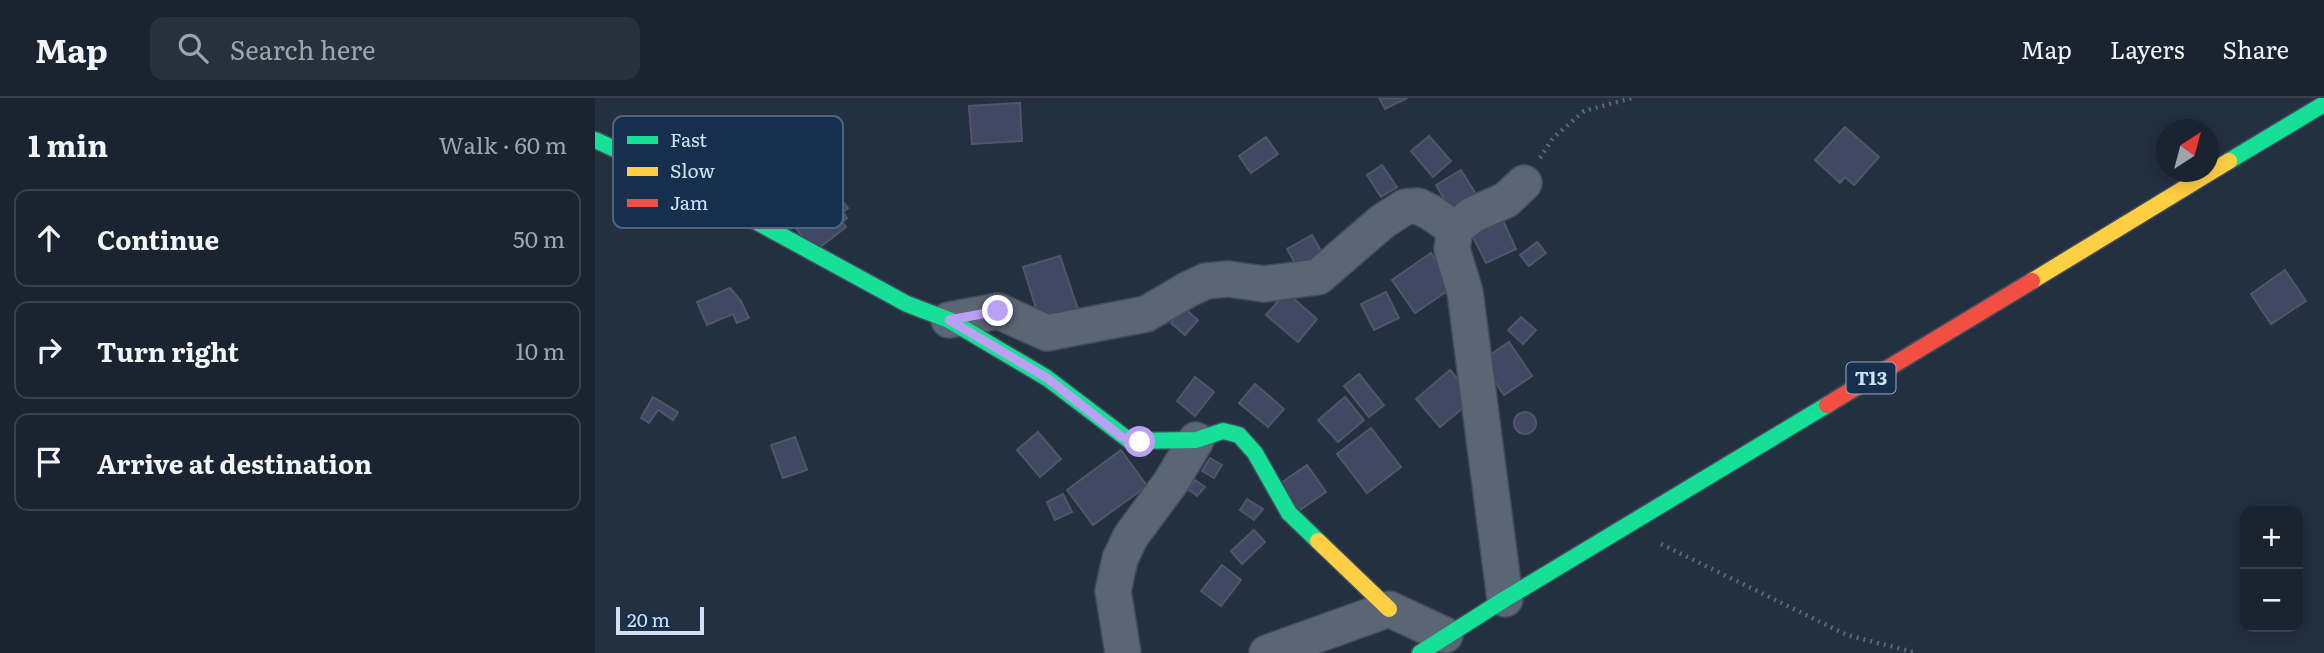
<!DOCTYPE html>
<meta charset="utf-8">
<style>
:root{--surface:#1a2430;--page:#27303c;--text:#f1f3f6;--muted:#9fa4ab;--line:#38414c}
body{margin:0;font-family:Literata,serif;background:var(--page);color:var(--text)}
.controls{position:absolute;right:21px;bottom:21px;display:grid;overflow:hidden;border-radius:14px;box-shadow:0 4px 18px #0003}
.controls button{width:63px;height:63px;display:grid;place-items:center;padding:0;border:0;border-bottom:2px solid var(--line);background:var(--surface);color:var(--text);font:35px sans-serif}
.compass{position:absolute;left:1561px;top:21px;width:63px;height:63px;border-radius:50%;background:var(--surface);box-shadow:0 4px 18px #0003;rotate:36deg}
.scale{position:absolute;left:21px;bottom:18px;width:88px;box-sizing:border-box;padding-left:7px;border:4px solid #d1e1f5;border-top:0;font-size:19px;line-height:24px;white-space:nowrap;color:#d1e1f5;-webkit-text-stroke:5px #162f4d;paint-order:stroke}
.stop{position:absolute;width:21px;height:21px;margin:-16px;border:5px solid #bca0f2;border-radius:50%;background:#fff}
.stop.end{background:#bca0f2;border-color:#fff;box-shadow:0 2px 7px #0008}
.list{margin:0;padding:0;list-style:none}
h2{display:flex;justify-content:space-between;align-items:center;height:91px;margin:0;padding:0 28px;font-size:30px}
h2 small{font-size:23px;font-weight:400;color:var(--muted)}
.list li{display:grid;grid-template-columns:46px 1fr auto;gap:21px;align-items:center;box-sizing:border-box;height:98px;margin:0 14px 14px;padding:0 14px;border:2px solid var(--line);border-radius:14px}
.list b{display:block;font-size:26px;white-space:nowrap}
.list em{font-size:23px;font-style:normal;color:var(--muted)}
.icon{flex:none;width:38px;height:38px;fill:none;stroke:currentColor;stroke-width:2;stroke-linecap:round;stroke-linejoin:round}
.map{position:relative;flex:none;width:1729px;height:555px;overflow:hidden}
header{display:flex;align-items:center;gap:42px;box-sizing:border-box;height:98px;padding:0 35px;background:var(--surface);border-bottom:2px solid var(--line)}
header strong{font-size:33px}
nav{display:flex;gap:38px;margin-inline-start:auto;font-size:24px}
.search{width:490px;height:63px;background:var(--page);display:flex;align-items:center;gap:18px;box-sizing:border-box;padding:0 24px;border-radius:14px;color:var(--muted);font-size:26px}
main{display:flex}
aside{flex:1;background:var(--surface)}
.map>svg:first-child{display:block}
.building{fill:#404863;stroke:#505766;stroke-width:2}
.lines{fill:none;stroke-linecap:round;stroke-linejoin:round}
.street-casing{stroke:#414d5b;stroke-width:38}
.fast-casing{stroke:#414d5b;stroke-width:19}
.slow-casing{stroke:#414d5b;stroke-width:19}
.jam-casing{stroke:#414d5b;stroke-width:19}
.path{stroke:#5e6774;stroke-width:4.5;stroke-dasharray:2 5;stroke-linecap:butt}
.street{stroke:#5b6674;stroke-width:35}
.fast{stroke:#16e098;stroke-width:16}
.slow{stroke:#ffcf43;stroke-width:16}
.jam{stroke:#f24e42;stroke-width:16}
.route{stroke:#bca0f2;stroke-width:9}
.labels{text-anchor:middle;stroke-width:7;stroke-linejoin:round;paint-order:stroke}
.shield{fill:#162f4d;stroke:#99acc3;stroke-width:2}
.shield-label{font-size:19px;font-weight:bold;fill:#d1e1f5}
.key{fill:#162f4d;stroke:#4e647f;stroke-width:2}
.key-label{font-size:19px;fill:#d1e1f5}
</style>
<header>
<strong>Map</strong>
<div class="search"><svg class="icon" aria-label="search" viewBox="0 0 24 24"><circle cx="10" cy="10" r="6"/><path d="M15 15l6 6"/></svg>Search here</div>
<nav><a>Map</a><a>Layers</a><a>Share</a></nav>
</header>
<main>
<aside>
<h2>1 min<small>Walk · 60 m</small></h2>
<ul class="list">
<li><svg class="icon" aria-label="ahead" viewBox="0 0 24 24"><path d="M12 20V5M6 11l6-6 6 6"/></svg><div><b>Continue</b></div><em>50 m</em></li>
<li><svg class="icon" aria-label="right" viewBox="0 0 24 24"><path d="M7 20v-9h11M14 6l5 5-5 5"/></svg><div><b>Turn right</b></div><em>10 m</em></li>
<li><svg class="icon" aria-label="arrive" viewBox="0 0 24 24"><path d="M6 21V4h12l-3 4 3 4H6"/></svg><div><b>Arrive at destination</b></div></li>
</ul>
</aside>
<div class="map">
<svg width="1729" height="555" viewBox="0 0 1729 555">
<rect width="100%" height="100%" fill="#233040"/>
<!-- building -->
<g class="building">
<polygon points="784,0 812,0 790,11"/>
<polygon points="425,5 427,43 377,46 374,8"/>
<polygon points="1250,29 1284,59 1259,87 1250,79 1245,85 1220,62"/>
<polygon points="834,38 856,63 838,79 816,53"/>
<polygon points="671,39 683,56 656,75 644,58"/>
<polygon points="787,67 802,89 786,99 772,77"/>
<polygon points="866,72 884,101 858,116 841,87"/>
<polygon points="231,82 253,110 248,114 252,120 247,124 251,129 225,149 216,150 189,115"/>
<polygon points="905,116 921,151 891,165 874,131"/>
<polygon points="717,137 734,167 709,181 692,151"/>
<polygon points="942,144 951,155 934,168 925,157"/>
<polygon points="836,155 858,189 820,215 797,182"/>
<polygon points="465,158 483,211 445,223 428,169"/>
<polygon points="1690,172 1711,203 1676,226 1656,196"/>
<polygon points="135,190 146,203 154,220 142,225 138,216 112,227 102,204"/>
<polygon points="691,194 722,221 703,244 671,217"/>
<polygon points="791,194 804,220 779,232 766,206"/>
<polygon points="588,209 603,222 590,237 576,225"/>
<polygon points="926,219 941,232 928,246 913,232"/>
<polygon points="914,244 937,278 909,297 886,263"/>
<polygon points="855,272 880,300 845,329 821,301"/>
<polygon points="764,276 789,307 774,319 749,288"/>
<polygon points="600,279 619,294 600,318 582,303"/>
<polygon points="660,286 689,311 673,329 644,305"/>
<polygon points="58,299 83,314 78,322 63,312 54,325 46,320"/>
<polygon points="750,299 769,322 743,344 723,322"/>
<circle cx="930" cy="325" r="11"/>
<polygon points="776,330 806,369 772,395 742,356"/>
<polygon points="443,334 466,361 445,379 422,352"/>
<polygon points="200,339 212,372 188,380 176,347"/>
<polygon points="526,352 552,388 498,427 472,392"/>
<polygon points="615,360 627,367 619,380 607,373"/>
<polygon points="712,367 731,394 702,414 683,387"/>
<polygon points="600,382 610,389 602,398 593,391"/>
<polygon points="468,396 477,414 460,422 452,404"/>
<polygon points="652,401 668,411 659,422 645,412"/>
<polygon points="659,432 670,444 647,466 636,453"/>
<polygon points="627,467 646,482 626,508 606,493"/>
</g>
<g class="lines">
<!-- street casing -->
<g class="street-casing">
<g id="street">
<polyline points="354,222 403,213 452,235 551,216 592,192 611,183 633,181 669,186 723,179 788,123 810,109 823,108 835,114 860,131"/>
<polyline points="910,501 870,194 857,151 860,131 877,117 911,102 929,85"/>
<polyline points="528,555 518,493 525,461 536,438 576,384 601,342"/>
<polyline points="672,555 794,511 850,537"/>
</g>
</g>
<!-- fast casing -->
<g class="fast-casing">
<g id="fast">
<polyline points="0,42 72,75 312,206 354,222 452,280 535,343 601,342 628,333 644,337 660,355 694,415 723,443"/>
<polyline points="1634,63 1729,6"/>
<polyline points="825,555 910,501 1232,307"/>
</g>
</g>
<!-- slow casing -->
<g class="slow-casing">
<g id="slow">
<polyline points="1437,183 1634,63"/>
<polyline points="723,443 794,511"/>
</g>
</g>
<!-- jam casing -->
<g class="jam-casing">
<polyline id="jam" points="1232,307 1437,183"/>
</g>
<!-- path -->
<g class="path">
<polyline points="945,60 958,40 989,13 1037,0"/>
<polyline points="1066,446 1252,537 1322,555"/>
</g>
<!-- street -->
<use href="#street" class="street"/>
<!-- fast -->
<use href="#fast" class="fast"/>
<!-- slow -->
<use href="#slow" class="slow"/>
<!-- jam -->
<use href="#jam" class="jam"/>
</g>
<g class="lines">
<!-- route -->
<polyline class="route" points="403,213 354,222 452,280 527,339 545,344"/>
</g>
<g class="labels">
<!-- shield labels -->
<rect class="shield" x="1251.5" y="264.5" width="49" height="31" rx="5"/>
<g class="shield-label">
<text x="1276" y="287">T13</text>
</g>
</g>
<!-- legend -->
<rect x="18" y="18" width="230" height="112" rx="10" class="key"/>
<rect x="32" y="38" width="31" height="8" fill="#16e098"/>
<rect x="32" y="69" width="31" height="9" fill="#ffcf43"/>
<rect x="32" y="101" width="31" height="8" fill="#f24e42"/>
<g class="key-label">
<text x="75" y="49">Fast</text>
<text x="75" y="80">Slow</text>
<text x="75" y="112">Jam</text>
</g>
</svg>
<div class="controls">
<button>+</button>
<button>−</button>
</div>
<svg class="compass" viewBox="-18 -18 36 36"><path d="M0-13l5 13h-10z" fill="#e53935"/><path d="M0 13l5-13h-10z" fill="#9fa4ab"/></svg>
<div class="scale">20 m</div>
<div class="stop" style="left:545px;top:344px"></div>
<div class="stop end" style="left:403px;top:213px"></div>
</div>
</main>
